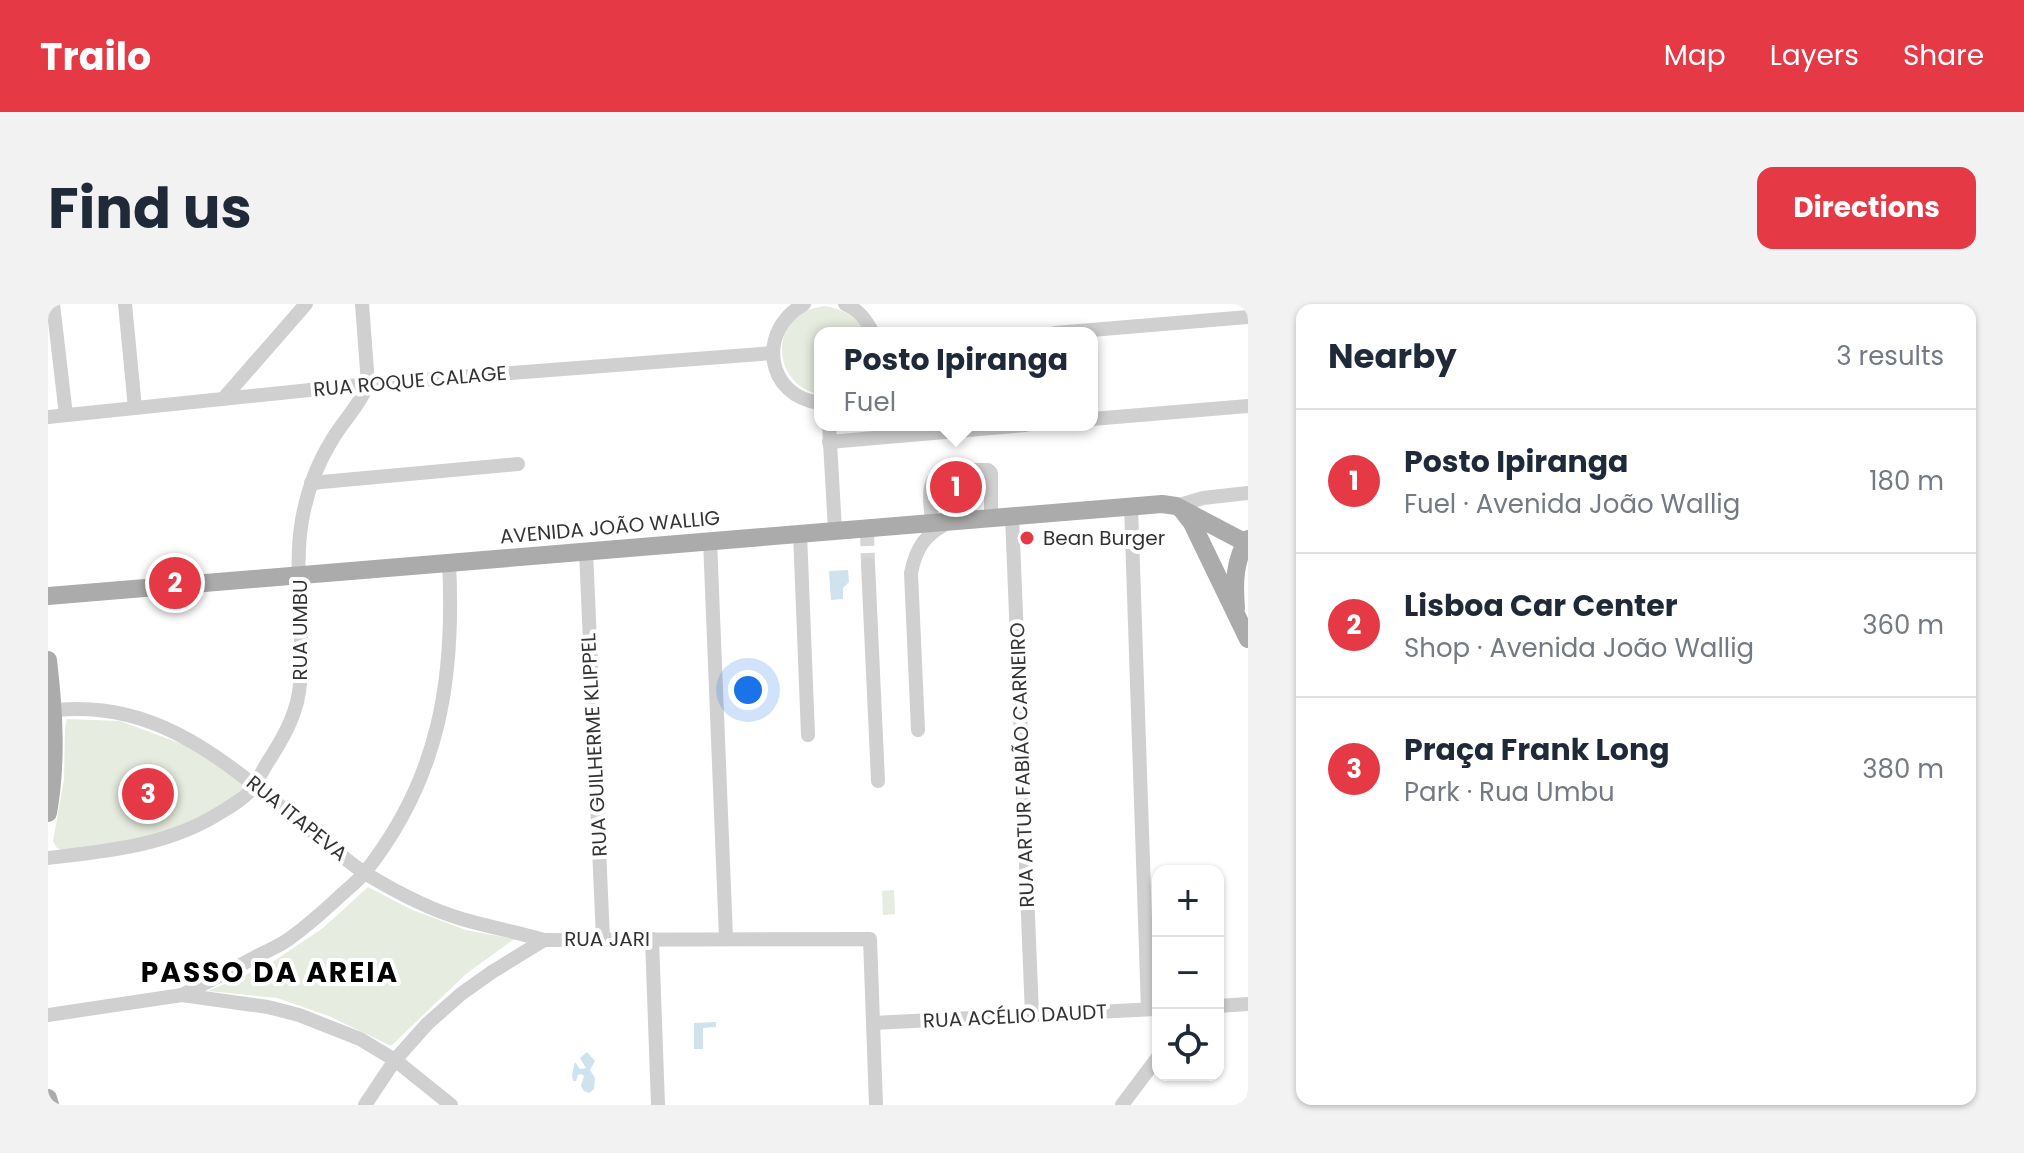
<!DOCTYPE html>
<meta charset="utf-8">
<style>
:root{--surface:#fff;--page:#f2f2f3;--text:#1f2937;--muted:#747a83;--line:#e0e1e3;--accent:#e63946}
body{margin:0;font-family:Poppins,sans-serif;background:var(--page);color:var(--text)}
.controls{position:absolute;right:24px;bottom:24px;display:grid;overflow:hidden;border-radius:16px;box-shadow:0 2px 6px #0004}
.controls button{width:72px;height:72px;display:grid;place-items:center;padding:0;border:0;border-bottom:2px solid var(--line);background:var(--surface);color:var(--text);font:40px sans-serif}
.you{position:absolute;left:700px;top:386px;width:28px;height:28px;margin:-20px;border:6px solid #fff;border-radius:50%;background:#1a73e8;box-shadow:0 0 0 12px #1a73e833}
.badge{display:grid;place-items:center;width:52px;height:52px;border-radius:50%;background:var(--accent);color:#fff;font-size:26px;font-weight:700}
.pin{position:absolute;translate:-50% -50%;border:4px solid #fff;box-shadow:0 2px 8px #0006}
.popup{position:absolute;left:766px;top:23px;width:284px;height:104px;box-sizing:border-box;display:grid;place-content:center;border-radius:16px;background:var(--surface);filter:drop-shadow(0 2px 6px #0005);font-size:26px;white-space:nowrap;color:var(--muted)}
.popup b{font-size:30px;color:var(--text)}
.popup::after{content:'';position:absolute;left:50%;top:100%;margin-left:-16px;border:16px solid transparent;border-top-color:var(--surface)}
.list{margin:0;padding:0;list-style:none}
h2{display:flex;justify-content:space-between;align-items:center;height:104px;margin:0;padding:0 32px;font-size:34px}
h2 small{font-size:26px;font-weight:400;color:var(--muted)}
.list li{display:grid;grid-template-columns:52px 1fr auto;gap:24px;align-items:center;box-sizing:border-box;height:144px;padding:0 32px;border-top:2px solid var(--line)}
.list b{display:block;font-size:30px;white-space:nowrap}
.list p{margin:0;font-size:26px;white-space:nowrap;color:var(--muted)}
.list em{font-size:26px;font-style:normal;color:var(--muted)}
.icon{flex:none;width:44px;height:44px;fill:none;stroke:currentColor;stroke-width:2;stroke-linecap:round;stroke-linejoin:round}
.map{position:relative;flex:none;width:1200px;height:801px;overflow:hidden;border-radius:16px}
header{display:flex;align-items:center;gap:48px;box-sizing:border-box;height:112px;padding:0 40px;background:var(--accent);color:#fff}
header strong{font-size:38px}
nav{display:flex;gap:44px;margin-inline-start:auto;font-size:28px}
.intro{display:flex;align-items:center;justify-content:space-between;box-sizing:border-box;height:192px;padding:0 48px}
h1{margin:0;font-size:56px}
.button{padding:20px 36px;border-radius:16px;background:var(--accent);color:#fff;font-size:28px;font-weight:700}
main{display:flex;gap:48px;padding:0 48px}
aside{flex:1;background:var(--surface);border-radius:16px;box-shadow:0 2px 6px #0004}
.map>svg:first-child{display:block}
.green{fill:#e6ecdf}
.water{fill:#cfe2ee}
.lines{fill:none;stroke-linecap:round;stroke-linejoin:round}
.minor-tunnel{stroke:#d6d6d6;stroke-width:14;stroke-dasharray:14 7;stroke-linecap:butt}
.minor{stroke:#d0d0d0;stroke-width:14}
.major{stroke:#ababab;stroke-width:18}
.poi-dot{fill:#e63946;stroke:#fff;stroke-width:3}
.labels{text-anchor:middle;stroke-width:8;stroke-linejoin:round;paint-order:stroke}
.street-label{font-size:20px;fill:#333;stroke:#fff}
.poi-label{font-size:20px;fill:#333;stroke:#fff;text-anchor:start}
.district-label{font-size:28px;font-weight:bold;letter-spacing:2px;fill:#000;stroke:#fff}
</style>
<header>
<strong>Trailo</strong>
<nav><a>Map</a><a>Layers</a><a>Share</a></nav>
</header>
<div class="intro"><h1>Find us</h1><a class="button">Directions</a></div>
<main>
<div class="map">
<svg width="1200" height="801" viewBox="0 0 1200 801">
<rect width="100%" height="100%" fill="#fff"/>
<!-- green -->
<g class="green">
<path d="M776,2C795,5 808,12 817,29H772V90C734,85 720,34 751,11C759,5 767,4 776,2Z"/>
<polygon points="19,415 72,417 142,443 199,479 177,501 106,533 18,547 9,544 5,537 16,475 17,423"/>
<polygon points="320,583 362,605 418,626 466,635 418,670 343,742 281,712 229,694 160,687 220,661 275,624"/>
<polygon points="846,586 847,610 835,611 834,587"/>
</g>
<!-- water -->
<g class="water">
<polygon points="800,266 801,278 795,284 795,295 783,296 781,267"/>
<polygon points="668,718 668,723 655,724 655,745 646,745 646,719"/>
<polygon points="539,748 547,757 542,766 547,774 546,785 541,789 536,787 533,782 536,772 533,770 530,771 528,777 525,777 524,771 527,758 532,765 538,764 532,754"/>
</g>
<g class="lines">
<!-- minor-tunnel -->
<g class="minor-tunnel">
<polyline points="896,168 919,166"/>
<polyline points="819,228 820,260"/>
</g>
<!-- minor -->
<g class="minor">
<polyline points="5,0 18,111"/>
<polyline points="77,0 87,104"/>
<path d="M756,0C709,26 717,92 772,99"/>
<path d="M797,0C811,6 818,16 825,29"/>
<polyline points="1007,29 1200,13"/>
<polyline points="175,95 258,0"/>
<polyline points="0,113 320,80 725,49"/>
<polyline points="1044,115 1200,102"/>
<polyline points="781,121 787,226"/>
<polyline points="781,138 977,121"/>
<polyline points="919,166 940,166 943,169 943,213"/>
<polyline points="263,179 470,160"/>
<polyline points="1083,202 1100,705"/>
<polyline points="1128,202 1155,194 1200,189"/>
<polyline points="964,211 984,711"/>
<path d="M884,218C883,201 876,175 896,168"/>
<polyline points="752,229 760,431"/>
<polyline points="662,236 678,634"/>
<polyline points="538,247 555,635"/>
<polyline points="820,260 830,477"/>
<path d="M0,407C119,391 191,472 277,538C291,549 305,562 320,571C350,589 380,605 414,615C441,623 469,628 496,636"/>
<path d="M870,426L863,269C868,244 877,230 900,219"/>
<path d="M0,554C59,547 118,542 170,510C180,504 191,498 200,489C209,479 215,465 223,453C237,431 250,407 252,380C257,327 245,268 254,216C259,188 269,160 284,136C295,117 312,101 320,80L314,0"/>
<polyline points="604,635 610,801"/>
<path d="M134,691C159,678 184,666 209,652C220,647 231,642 241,635C259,622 276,607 292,592C301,584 311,576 318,567C392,473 407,374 401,258"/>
<polyline points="1170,702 1200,700"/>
<polyline points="0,711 134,691 220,703 251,711 312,735 347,756 403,801"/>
<polyline points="825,719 1108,705"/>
<polyline points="317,801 347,756 379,720 413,690 444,668 496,636 822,635 828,801"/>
<polyline points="1074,801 1110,753"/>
</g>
<!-- major -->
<g class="major">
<polyline points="1134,206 1144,219 1200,335"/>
<polyline points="0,292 1114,200 1128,202 1200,240"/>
<path d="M1188,304C1186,280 1186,256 1200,235"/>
<path d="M0,356C6,407 9,458 0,509"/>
<polyline points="0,794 2,801"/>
</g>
</g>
<!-- markers -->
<circle class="poi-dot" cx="979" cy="234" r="8"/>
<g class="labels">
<!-- street labels -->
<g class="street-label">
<text transform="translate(362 77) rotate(-5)" y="7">RUA ROQUE CALAGE</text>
<text transform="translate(562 223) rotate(-5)" y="7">AVENIDA JOÃO WALLIG</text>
<text transform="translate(252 326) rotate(-90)" y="7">RUA UMBU</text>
<text transform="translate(546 441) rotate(-93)" y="7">RUA GUILHERME KLIPPEL</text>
<text transform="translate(974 461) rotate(-92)" y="7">RUA ARTUR FABIÃO CARNEIRO</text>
<text transform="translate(249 514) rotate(39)" y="7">RUA ITAPEVA</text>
<text x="559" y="642">RUA JARI</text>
<text transform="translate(967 712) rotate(-3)" y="7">RUA ACÉLIO DAUDT</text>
</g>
<!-- poi labels -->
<g class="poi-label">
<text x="995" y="241">Bean Burger</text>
</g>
<!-- district labels -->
<g class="district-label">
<text x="222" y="678">PASSO DA AREIA</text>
</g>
</g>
</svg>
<div class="controls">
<button>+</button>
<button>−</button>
<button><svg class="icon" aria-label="locate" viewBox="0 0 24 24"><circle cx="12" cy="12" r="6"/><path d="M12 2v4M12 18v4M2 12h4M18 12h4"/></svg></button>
</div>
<div class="you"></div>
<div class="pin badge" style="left:908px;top:183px">1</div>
<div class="popup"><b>Posto Ipiranga</b>Fuel</div>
<div class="pin badge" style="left:127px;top:279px">2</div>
<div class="pin badge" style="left:100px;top:490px">3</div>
</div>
<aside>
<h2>Nearby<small>3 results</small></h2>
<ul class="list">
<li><span class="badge">1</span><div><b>Posto Ipiranga</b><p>Fuel · Avenida João Wallig</p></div><em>180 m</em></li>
<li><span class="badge">2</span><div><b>Lisboa Car Center</b><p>Shop · Avenida João Wallig</p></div><em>360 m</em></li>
<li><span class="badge">3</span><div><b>Praça Frank Long</b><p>Park · Rua Umbu</p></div><em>380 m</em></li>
</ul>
</aside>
</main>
